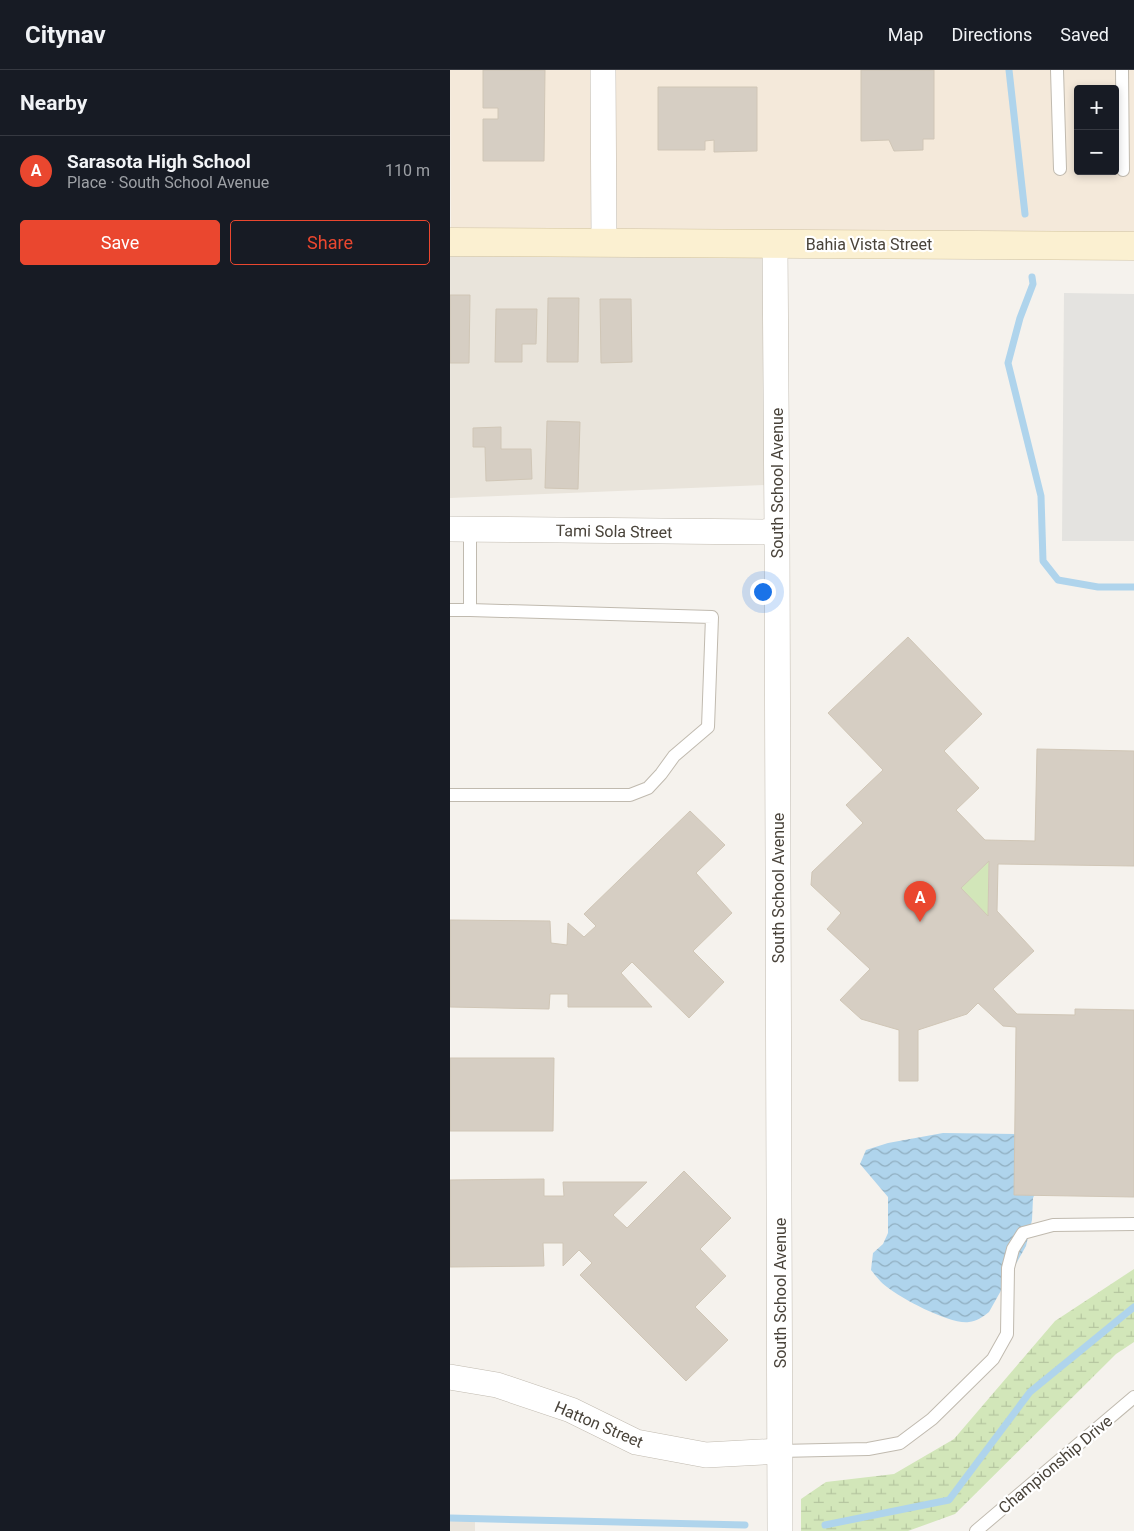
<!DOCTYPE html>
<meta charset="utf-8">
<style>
:root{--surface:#171b24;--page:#20242c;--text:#f1f3f6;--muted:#9ea1a6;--line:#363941;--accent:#ea472f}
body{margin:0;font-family:Roboto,sans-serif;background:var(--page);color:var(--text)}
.controls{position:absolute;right:15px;top:15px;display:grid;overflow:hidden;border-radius:5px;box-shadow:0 2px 8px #0003}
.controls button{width:45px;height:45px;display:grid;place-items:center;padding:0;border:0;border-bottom:1px solid var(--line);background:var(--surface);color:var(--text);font:25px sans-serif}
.you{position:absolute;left:312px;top:521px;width:18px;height:18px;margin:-12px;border:4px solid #fff;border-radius:50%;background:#1a73e8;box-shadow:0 0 0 8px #1a73e833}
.badge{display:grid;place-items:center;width:32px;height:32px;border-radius:50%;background:var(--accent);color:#fff;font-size:16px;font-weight:700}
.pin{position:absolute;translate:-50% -41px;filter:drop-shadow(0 1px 2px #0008)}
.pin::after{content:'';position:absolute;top:26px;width:18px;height:15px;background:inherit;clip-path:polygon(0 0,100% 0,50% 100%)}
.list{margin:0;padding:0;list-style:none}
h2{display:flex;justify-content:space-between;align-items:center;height:65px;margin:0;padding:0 20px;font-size:21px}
h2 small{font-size:16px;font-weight:400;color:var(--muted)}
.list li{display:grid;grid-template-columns:32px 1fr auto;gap:15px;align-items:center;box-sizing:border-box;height:70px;padding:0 20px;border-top:1px solid var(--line)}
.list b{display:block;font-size:19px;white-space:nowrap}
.list p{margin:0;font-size:16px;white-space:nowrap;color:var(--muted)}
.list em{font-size:16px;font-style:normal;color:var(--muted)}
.actions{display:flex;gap:10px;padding:15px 20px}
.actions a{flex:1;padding:11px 0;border:1px solid var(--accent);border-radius:5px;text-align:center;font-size:18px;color:var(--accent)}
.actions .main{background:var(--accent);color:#fff}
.map{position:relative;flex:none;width:684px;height:1461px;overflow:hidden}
header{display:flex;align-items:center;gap:30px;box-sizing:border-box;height:70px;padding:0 25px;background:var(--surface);border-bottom:1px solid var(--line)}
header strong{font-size:24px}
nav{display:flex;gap:28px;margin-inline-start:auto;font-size:18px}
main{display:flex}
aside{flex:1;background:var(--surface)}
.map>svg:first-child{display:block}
.residential{fill:#e9e4db}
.commercial{fill:#f4e9da;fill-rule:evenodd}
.grass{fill:#d2e6b9}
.wetland{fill:url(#wetland-marsh)}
.parking{fill:#e4e3e0}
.water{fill:url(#water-waves)}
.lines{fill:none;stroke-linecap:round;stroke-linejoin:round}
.stream{stroke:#afd4ec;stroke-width:7}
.building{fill:#d6cec3;stroke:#d0c6b6;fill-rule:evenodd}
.lane-casing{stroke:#c0baaf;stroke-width:14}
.street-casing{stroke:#c0baaf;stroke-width:26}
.secondary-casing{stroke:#d1c3a0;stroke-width:29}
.lane{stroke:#fff;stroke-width:12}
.street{stroke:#fff;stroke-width:25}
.secondary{stroke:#fbf0d1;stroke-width:28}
.labels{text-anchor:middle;stroke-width:4.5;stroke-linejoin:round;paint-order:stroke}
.street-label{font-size:16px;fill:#49433a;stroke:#fff}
</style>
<header>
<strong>Citynav</strong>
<nav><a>Map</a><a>Directions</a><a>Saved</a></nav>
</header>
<main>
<aside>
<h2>Nearby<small></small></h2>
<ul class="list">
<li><span class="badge">A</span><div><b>Sarasota High School</b><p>Place · South School Avenue</p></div><em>110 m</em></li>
</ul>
<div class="actions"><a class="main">Save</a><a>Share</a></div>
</aside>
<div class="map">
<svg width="684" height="1461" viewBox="0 0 684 1461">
<defs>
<pattern id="wetland-marsh" width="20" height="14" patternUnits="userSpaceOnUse" patternTransform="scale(1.25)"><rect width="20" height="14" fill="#d2e6b9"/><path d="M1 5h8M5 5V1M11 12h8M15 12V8" fill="none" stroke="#b6c6a0"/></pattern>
<pattern id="water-waves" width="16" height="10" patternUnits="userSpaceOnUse" patternTransform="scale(1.25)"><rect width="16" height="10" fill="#afd4ec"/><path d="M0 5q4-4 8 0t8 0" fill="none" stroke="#90aec0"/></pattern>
</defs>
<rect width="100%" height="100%" fill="#f5f2ed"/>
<!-- residential -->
<g class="residential">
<polygon points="0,185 313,187 316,415 0,428"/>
<polygon points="0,1448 25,1450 25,1461 0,1461"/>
</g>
<!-- commercial -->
<g class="commercial">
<polygon points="0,0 142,0 142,160 1,159"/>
<path d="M164,0H684V163L165,160ZM628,19H665V101H628Z"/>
</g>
<!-- grass -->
<polygon class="grass" points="539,791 538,846 511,818"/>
<!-- wetland -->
<polygon class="wetland" points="684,1199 684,1272 666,1284 505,1444 458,1461 351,1461 351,1429 376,1412 444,1404 504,1369 605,1251"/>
<!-- parking -->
<polygon class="parking" points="614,223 684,224 684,471 612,471"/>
<!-- water -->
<path class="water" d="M493,1063L566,1064L588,1117L583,1128L582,1150L576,1176L539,1242C533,1247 527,1251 519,1252C501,1255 452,1229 437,1217C431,1213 426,1206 421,1200L423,1183L433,1174L438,1163V1127L410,1094L416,1080L438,1073Z"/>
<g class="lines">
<!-- stream -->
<g class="stream">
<polyline points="559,0 575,144"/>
<polyline points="582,207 583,214 570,248 558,293 591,426 593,491 608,510 648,517 684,517"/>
<polyline points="0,1448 295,1455"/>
<polyline points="375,1455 499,1430 580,1322 684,1237"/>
</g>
</g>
<!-- building -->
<g class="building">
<polygon points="33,0 95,0 94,91 33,91 33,49 48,49 48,38 33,38"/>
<polygon points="411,0 484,0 484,69 473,69 473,80 444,81 439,70 411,71"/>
<polygon points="208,17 307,17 307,81 264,82 264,70 255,71 255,80 208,80"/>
<polygon points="0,225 20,225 19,293 0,293"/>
<polygon points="98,228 129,228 128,292 97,292"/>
<polygon points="150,229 181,229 182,292 151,293"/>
<polygon points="46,239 87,239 86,274 72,274 72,292 45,292"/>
<polygon points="97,351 130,352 128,419 95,418"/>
<polygon points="51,357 51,379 81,379 82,409 36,411 35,377 23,377 23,358"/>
<path d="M458,567L532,644L494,681L529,718L506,740L535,770L585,771L587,679L684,681V796L548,794L547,841L584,881L543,919L567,944L625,945V939L684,940V1127L564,1125L566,957L553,956L528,933L517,944L468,960V1011H449V960L411,949L390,930L420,899L377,859L391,843L361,815L362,802L413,753L396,735L433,700L378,643ZM539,791L538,846L511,818Z"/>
<polygon points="240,741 275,775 246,803 282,843 243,881 274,912 239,948 182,892 171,903 202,937 118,937 118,924 100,924 99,939 0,937 0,850 100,851 101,873 117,875 118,853 134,867 146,856 134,844"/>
<polygon points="0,988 104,988 103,1061 0,1061"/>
<polygon points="234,1101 281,1148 250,1179 276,1206 245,1237 278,1270 236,1311 130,1205 142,1193 129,1180 113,1196 113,1173 93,1173 94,1196 0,1197 0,1110 94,1109 94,1126 114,1126 113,1112 197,1112 163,1145 177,1158"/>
</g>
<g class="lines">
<!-- lane casing -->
<g class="lane-casing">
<g id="lane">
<polyline points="607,0 610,99"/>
<polyline points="672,0 673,100"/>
<polyline points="0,540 20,540"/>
<polyline points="0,725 180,725 198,718 211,704 224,686 258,657 262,547 20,540 20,459"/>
<polyline points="330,1381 418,1379 450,1373 482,1349 543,1289 557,1264 558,1198 563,1179 573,1163 603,1155 684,1154"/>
<polyline points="526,1461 684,1327"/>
</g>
</g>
<!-- street casing -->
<g class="street-casing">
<g id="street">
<polyline points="153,0 154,173"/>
<polyline points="325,174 327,462 330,1461"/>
<polyline points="0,459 327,462"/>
<polyline points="0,1307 47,1315 121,1340 186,1372 256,1385 330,1381"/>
</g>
</g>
<!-- secondary casing -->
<g class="secondary-casing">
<polyline id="secondary" points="0,172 684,176"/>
</g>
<!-- lane -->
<use href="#lane" class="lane"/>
<!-- street -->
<use href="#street" class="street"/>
<!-- secondary -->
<use href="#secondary" class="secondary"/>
</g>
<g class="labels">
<!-- street labels -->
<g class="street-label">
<text x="419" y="180">Bahia Vista Street</text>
<text transform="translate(327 413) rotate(-90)" y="6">South School Avenue</text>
<text transform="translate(164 461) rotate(1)" y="6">Tami Sola Street</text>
<text transform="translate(328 818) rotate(-90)" y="6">South School Avenue</text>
<text transform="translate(330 1223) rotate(-90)" y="6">South School Avenue</text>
<text transform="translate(149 1354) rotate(23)" y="6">Hatton Street</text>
<text transform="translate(605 1394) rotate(-40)" y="6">Championship Drive</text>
</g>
</g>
</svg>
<div class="controls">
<button>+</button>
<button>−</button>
</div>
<div class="you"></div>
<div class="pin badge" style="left:470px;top:852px">A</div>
</div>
</main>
